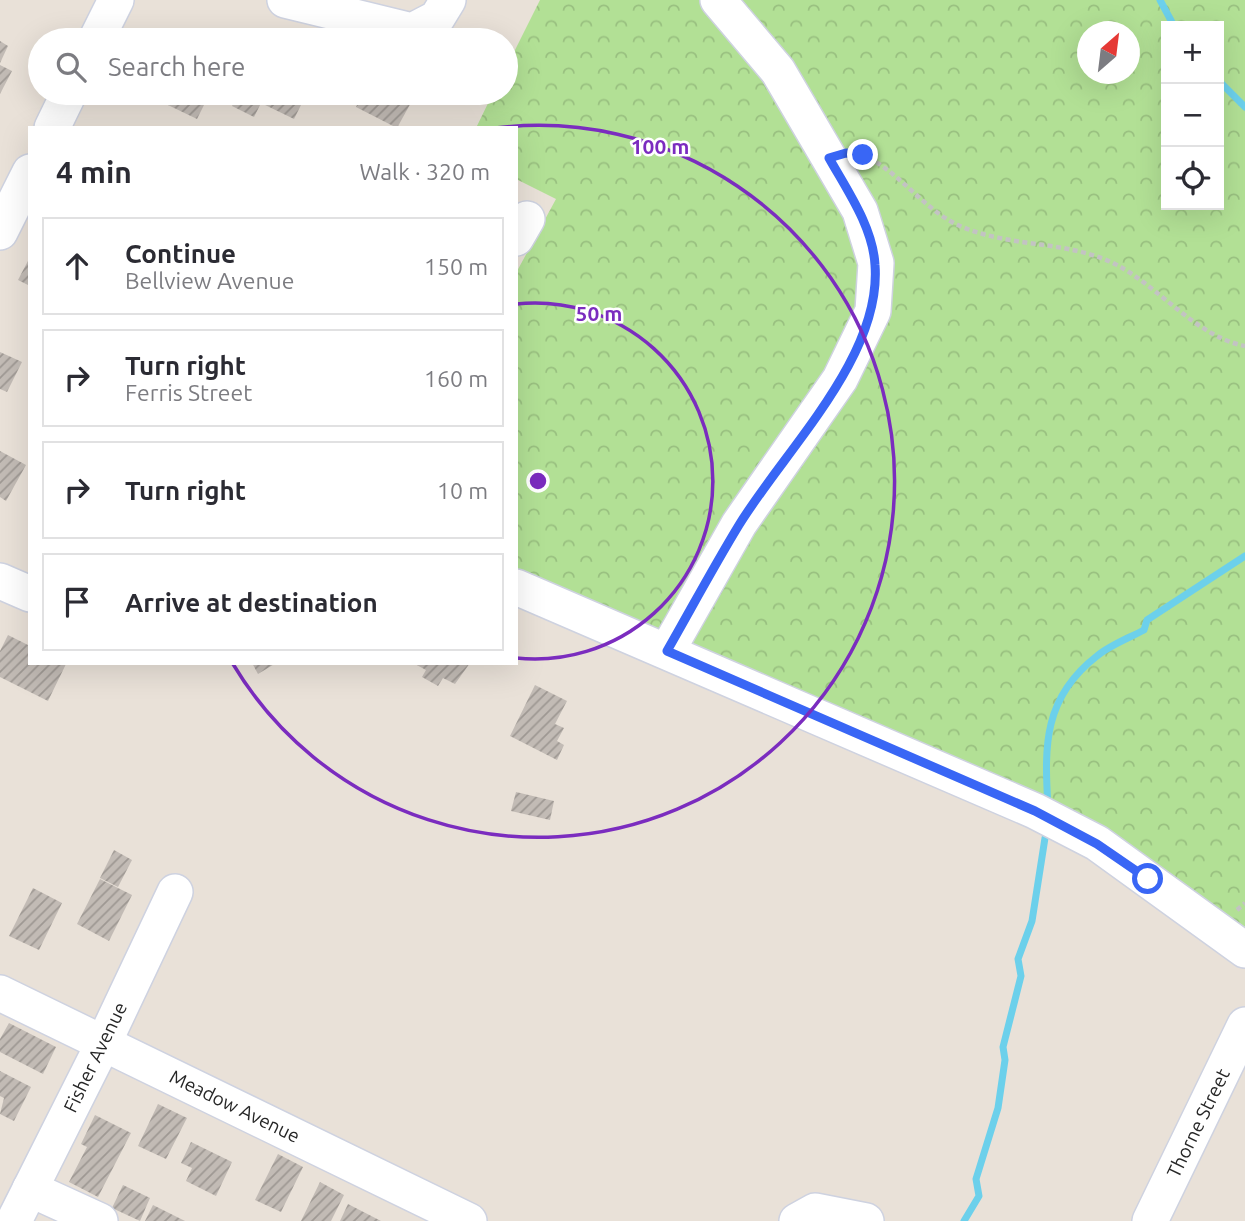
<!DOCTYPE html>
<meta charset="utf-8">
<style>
:root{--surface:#fff;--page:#f2f2f3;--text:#2b2b33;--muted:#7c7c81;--line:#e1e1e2}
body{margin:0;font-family:Ubuntu,sans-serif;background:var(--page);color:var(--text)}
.controls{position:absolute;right:21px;top:21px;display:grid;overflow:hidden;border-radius:0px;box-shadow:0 7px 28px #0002}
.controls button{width:63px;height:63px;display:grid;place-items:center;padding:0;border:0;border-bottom:2px solid var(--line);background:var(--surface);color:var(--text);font:35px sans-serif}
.compass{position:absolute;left:1077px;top:21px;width:63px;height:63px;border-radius:50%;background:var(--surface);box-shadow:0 7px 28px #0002;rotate:28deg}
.stop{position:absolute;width:21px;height:21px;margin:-16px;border:5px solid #3966f5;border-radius:50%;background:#fff}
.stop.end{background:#3966f5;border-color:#fff;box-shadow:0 2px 7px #0008}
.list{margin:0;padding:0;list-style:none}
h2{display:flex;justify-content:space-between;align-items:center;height:91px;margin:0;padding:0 28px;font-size:30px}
h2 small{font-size:23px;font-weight:400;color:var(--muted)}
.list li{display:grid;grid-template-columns:46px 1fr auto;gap:21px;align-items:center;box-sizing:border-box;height:98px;margin:0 14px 14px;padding:0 14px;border:2px solid var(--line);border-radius:0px}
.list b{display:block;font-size:26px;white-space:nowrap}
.list p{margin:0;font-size:23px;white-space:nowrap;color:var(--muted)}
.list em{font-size:23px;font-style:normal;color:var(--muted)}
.icon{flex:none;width:38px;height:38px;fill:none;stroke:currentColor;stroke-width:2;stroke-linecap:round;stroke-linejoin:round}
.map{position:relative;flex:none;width:1245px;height:1221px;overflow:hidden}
.search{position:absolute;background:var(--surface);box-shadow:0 7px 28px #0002;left:28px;top:28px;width:490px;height:77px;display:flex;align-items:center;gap:18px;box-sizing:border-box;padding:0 24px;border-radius:38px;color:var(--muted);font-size:26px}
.panel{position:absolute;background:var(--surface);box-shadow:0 7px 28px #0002;left:28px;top:126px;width:490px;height:539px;border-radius:0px}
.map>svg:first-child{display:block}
.park{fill:url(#park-crowns);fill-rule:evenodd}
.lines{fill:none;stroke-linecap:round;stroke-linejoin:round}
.stream{stroke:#6cd0eb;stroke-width:7}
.building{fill:url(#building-hatch)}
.minor-casing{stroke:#ced2e0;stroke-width:38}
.path{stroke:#c3c3c3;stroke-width:4.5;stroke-dasharray:5 3.5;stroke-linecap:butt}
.minor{stroke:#fff;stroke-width:35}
.route{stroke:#3966f5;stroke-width:9}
.ring{fill:none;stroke:#7b2cbf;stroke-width:3.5}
.labels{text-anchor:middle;stroke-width:5;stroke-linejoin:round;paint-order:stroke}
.street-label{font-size:19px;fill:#272727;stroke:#fff}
.centre{fill:#7b2cbf;stroke:#fff;stroke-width:3.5}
.ring-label{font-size:21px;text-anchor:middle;font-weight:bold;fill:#7b2cbf;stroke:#fff;stroke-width:5;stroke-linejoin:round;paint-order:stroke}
</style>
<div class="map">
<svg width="1245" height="1221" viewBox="0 0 1245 1221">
<defs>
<pattern id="park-crowns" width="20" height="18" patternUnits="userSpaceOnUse" patternTransform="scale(1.75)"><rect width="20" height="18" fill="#b2e095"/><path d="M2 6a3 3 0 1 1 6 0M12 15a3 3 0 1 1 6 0" fill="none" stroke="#99c080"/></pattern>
<pattern id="building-hatch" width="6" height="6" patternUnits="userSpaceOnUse" patternTransform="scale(1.75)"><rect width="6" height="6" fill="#c2bbb5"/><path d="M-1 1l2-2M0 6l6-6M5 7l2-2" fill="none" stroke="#9e9893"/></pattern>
</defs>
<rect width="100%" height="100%" fill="#e9e1d8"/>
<!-- park -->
<path class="park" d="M540,0H1245V933L516,577V273L556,199L516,179V128H476L493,93H506V68ZM1166,26H1219V205H1166ZM1088,32H1130V74H1088Z"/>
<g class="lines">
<!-- stream -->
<g class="stream">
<polyline points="1160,0 1174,26"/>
<polyline points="1219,81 1245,107"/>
<path d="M1048,806C1044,745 1044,697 1097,656C1110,645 1129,638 1144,630L1147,620L1245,556"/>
<polyline points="964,1221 979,1196 976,1179 998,1108 1005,1060 1003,1047 1021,976 1018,959 1032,921 1045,838"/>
</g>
</g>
<!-- building -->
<g class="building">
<polygon points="0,41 8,46 0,63"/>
<polygon points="0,65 12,71 0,94"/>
<polygon points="143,93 204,93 209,95 197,119"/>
<polygon points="239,93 307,93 294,119 261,103 254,117 232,106"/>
<polygon points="363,93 401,93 413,99 397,128 356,107"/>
<polygon points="30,257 30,286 18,280"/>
<polygon points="0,352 22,362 7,392 0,389"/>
<polygon points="0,451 26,465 6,501 0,497"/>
<polygon points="8,635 30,646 30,663 66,664 48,701 0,677 0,651"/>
<polygon points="252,663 276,663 258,674"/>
<polygon points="413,663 470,663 455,684 443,678 438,686 422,677 426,670"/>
<polygon points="535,685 567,701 555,724 564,728 557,741 564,745 557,760 510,736"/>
<polygon points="516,792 554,801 550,820 511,811"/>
<polygon points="114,850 132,860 118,887 100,878"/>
<polygon points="100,879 132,895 109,941 77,924"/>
<polygon points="33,888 62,903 39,950 9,936"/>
<polygon points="9,1023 56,1047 43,1074 0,1052 0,1039"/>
<polygon points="0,1071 31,1087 14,1121 0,1114 4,1098 0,1096"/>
<polygon points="158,1104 187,1118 166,1159 138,1146"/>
<polygon points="95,1115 131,1133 98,1197 69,1182 87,1147 81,1144"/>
<polygon points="191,1142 232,1162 216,1196 186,1181 192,1168 181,1163"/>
<polygon points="278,1154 303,1167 281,1212 255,1200"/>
<polygon points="320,1182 344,1195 331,1221 301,1221"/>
<polygon points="123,1185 150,1198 140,1221 112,1208"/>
<polygon points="348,1204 381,1221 340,1221"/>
<polygon points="153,1205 185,1221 145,1221"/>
</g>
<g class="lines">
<!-- minor casing -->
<g class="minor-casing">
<g id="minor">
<polyline points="285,0 412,31 437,18 448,0"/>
<polyline points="96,40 116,0"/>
<polyline points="52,128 69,93"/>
<polyline points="0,232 30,172"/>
<polyline points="516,238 527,219"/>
<polyline points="0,581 30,594"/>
<polyline points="516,587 1035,811 1097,843 1245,950"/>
<polyline points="667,651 739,524 840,379 873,311 876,263 860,211 778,71 718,0"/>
<polyline points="0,993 469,1221"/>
<polyline points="30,1189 100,1221"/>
<polyline points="14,1221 104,1042 175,892"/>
<polyline points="797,1221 815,1211 866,1221"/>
<polyline points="1150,1221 1245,1025"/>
</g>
</g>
<!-- path -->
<g class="path">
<path d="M861,155C896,167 923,210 960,226C1010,248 1067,240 1115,264C1160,287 1195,336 1245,346"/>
<polyline points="1237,910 1245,903"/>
</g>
<!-- minor -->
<use href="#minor" class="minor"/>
</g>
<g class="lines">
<!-- route -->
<path class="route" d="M863,155L846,153L829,158C847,190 873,227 875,265C882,357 785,450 739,525C714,566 691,609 667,651L1035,811L1097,844L1148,879"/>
</g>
<!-- distance rings -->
<g class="ring">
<path d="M516 304A178 178 0 1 1 516 658"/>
<path d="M495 128A356 356 0 1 1 233 664"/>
</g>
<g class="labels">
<!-- street labels -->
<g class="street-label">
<text transform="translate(95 1057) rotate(-64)" y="7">Fisher Avenue</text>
<text transform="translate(235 1106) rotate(26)" y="7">Meadow Avenue</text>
<text transform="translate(1198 1123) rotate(-64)" y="7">Thorne Street</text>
</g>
</g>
<circle cx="538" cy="481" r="10" class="centre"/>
<g class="ring-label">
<text x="660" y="154">100 m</text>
<text x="599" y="321">50 m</text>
</g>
</svg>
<div class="controls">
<button>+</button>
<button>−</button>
<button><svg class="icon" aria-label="locate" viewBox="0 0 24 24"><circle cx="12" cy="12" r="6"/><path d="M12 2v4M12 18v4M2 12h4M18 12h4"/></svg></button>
</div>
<svg class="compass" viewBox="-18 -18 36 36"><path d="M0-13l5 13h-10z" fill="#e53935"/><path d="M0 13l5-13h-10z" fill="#7c7c81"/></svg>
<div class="stop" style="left:1148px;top:879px"></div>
<div class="stop end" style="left:863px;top:155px"></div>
<div class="search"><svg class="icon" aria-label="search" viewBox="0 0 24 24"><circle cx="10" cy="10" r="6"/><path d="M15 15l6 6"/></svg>Search here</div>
<section class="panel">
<h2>4 min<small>Walk · 320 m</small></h2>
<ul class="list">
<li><svg class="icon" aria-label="ahead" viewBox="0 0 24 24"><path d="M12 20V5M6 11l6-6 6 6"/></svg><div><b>Continue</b><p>Bellview Avenue</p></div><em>150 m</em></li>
<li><svg class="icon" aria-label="right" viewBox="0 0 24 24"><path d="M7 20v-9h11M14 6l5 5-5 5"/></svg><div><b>Turn right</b><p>Ferris Street</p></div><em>160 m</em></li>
<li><svg class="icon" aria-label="right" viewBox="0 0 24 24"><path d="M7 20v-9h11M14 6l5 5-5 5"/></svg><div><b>Turn right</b></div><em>10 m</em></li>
<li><svg class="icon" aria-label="arrive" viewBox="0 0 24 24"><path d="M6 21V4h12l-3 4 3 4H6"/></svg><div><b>Arrive at destination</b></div></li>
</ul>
</section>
</div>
